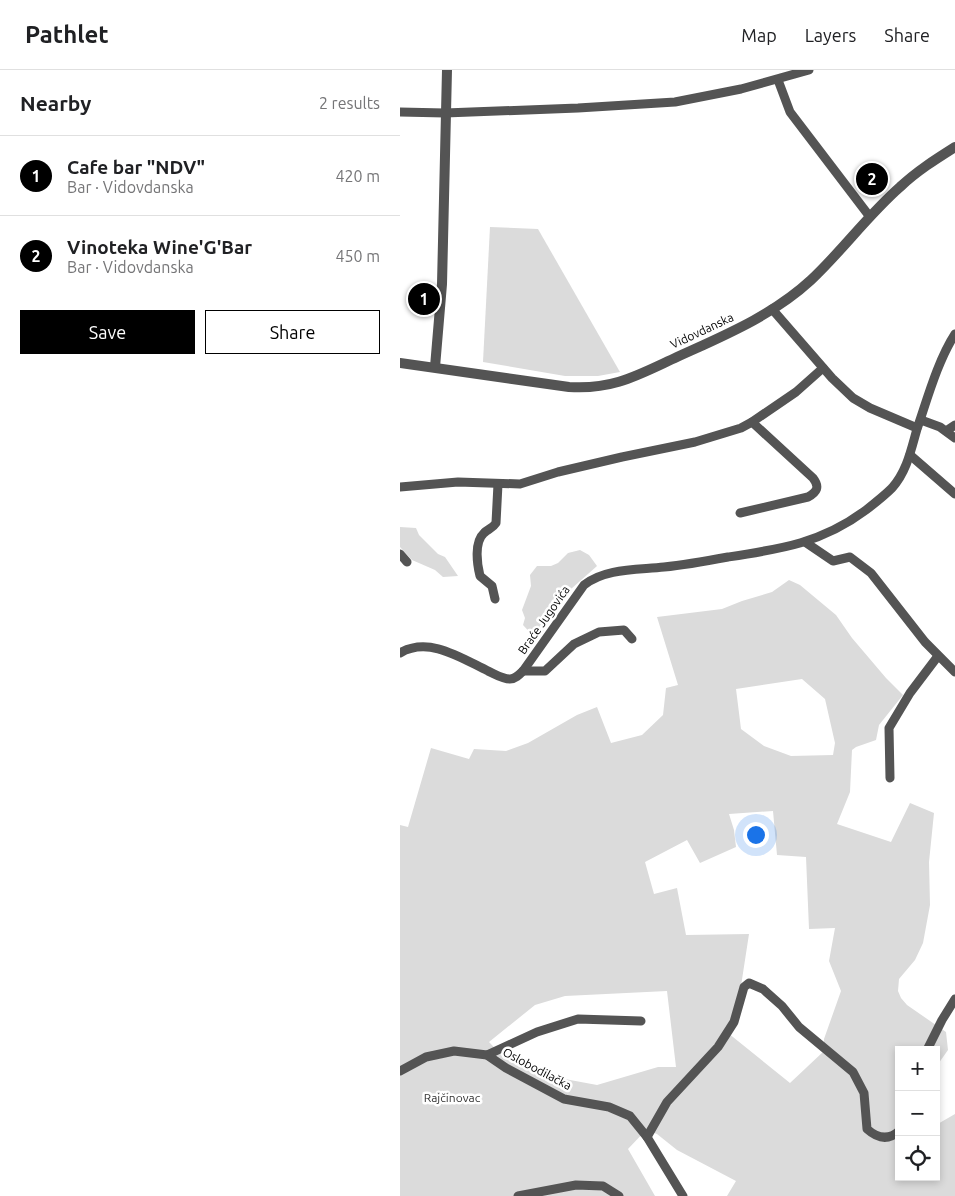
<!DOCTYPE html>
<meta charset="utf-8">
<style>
:root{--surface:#fff;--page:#f2f2f2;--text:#202124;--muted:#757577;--line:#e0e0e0;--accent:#000}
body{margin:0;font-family:Ubuntu,sans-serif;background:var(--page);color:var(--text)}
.controls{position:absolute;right:15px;bottom:15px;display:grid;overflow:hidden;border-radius:0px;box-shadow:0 2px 8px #0003}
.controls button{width:45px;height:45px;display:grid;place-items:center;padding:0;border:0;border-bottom:1px solid var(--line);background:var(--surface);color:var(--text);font:25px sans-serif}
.you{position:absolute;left:355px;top:764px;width:18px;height:18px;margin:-12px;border:4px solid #fff;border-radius:50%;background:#1a73e8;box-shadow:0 0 0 8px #1a73e833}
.badge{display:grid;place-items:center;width:32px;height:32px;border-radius:50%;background:var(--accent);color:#fff;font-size:16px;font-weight:700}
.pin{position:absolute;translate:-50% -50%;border:2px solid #fff;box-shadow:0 1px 5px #0006}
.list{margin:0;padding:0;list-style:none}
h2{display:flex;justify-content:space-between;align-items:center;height:65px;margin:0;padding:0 20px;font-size:21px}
h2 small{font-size:16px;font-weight:400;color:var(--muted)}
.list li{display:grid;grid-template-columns:32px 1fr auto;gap:15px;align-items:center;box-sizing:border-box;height:80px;padding:0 20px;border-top:1px solid var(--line)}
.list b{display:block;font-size:19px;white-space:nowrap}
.list p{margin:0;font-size:16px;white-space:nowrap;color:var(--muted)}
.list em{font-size:16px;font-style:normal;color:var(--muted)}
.actions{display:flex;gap:10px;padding:15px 20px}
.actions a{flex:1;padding:11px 0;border:1px solid var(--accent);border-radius:0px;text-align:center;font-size:18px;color:var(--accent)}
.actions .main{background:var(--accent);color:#fff}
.icon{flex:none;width:28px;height:28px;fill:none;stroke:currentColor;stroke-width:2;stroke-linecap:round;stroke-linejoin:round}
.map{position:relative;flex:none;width:555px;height:1126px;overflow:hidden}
header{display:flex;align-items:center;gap:30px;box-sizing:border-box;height:70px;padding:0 25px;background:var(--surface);border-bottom:1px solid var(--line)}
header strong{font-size:24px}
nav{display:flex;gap:28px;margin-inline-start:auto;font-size:18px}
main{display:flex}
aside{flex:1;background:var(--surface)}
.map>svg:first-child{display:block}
.green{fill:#dbdbdb;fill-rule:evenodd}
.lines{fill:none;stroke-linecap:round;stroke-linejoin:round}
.minor{stroke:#545454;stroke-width:9}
.tertiary{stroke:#545454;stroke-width:10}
.labels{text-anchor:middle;stroke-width:5;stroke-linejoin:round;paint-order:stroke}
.street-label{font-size:12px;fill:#000;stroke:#fff}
.park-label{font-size:12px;fill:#323232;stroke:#fff}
</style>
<header>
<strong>Pathlet</strong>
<nav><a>Map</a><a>Layers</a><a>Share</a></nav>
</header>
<main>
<aside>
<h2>Nearby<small>2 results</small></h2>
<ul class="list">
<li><span class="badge">1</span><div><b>Cafe bar &quot;NDV&quot;</b><p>Bar · Vidovdanska</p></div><em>420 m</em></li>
<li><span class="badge">2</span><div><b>Vinoteka Wine'G'Bar</b><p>Bar · Vidovdanska</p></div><em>450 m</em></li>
</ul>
<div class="actions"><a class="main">Save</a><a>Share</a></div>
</aside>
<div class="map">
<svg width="555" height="1126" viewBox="0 0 555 1126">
<rect width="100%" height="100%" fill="#fff"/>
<!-- green -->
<g class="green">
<polygon points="90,157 138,159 220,302 198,306 165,306 83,292"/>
<polygon points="0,457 16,458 19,465 38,484 45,487 58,506 43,507 35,500 12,490 0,477"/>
<polygon points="180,480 189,485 197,496 171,519 137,570 123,555 125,548 122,540 131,516 130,505 137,496 151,496 158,493 168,483"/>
<path d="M389,510L400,515L436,545L452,568L486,608L503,625L479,655L476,670L456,677L452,680L450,722L437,754L491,772L510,733L534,743L529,792L530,835L523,873L515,890L499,909L498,921L501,928L507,935L546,962L548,980L536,997V980H499V1107H536V1055L555,1044V1126H327L336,1111L277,1080L257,1064L246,1060L228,1079L255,1126H0V755L8,757L31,678L69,689L74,679L106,681L128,673L177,645L197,637L211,673L242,665L263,645L266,618L278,615L257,547L322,539L342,531L372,522ZM402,609L425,629L435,673L433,685L391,686L364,676L341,659L336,619ZM373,741L377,785L406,787L409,859L435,858L429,891L441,921L424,969V981L390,1013L328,963L341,916L349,864L286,865L277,818L254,824L245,792L287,770L300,793L336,777L334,760L329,744ZM267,921L276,997H258L197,1015L154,1007L104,988L89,972L135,935L165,926Z"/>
</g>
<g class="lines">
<!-- minor -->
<g class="minor">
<polyline points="378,10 390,42 470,147"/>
<polyline points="0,42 45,43 178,38 275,32 341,19 409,0"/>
<polyline points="372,239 432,308 453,328 470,338 517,358"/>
<polyline points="521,350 540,357 555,368"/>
<polyline points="546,361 555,355"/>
<polyline points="510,385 555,424"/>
<polyline points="0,417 58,412 120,414 158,402 222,387 295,372 341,358 352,352 396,322 423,298"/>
<path d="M340,443L408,427C417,422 420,417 413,408L352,352"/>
<polyline points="405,472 433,491 450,487 471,503 525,572 555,602"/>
<polyline points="0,484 7,492"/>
<path d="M95,529L92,516L80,506C77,494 74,472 84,463C88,459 93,458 96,453L98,414"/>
<path d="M0,583C29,566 61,588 88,601C95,604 102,609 110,609C115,609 119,605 123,601L184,515C205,498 238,500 264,497C285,495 307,491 328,487C381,479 422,473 466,440C475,433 484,426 492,418C507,401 511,380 517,359C527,330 538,290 555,264"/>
<polyline points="123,601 145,601 174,574 199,562 224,560 232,569"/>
<polyline points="490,708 489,658 510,623 538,586"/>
<polyline points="527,980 542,950 555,929"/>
<polyline points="87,985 137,962 178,949 241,951"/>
<polyline points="0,1001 26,987 54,981 87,985 106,998 164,1029 209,1037 230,1046 247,1067 283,1126"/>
<path d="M247,1067L267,1032L318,977L334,952L344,917L349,913L363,919L382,936L399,957L453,1002L464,1023L467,1059C477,1068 488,1071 499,1061"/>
<polyline points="118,1126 176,1115 203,1116 219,1126"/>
</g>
<!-- tertiary -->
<g class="tertiary">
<path d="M0,293L169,317C213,320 238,305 277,287C323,266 372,246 411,210C442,181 468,145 500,117C517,101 536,89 555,77"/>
<polyline points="35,297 42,214 47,0"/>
</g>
</g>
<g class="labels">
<!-- street labels -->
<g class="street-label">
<text transform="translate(302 261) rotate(-25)" y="4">Vidovdanska</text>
<text transform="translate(144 550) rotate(-55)" y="4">Braće Jugovića</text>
<text transform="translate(137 999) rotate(28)" y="4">Oslobodilačka</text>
</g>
<!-- park labels -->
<g class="park-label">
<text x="52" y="1032">Rajčinovac</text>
</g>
</g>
</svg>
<div class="controls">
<button>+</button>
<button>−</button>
<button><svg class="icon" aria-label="locate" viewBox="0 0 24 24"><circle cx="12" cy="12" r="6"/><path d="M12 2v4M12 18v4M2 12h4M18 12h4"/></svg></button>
</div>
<div class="you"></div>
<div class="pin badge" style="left:24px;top:229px">1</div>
<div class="pin badge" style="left:472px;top:109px">2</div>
</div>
</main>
